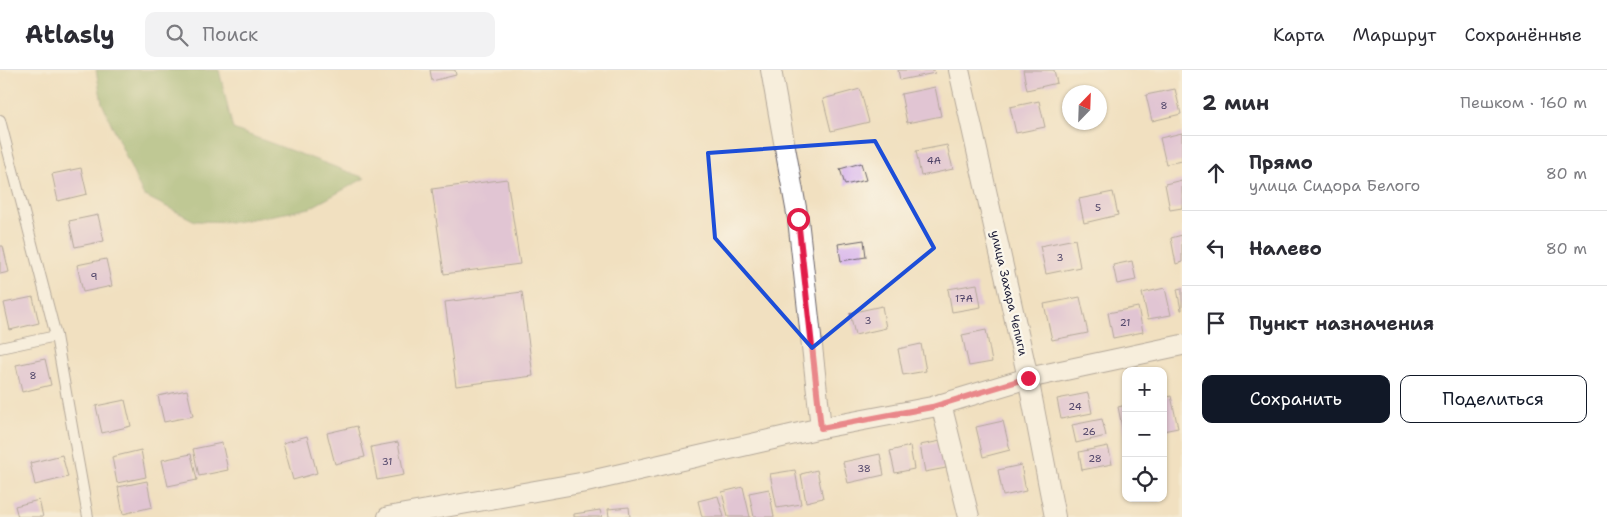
<!DOCTYPE html>
<html lang="ru">
<meta charset="utf-8">
<style>
:root{--surface:#fff;--page:#f2f2f3;--text:#2b2b33;--muted:#7c7c81;--line:#e1e1e2;--accent:#111827}
body{margin:0;font-family:"Shantell Sans",sans-serif;background:var(--page);color:var(--text)}
.controls{position:absolute;right:15px;bottom:15px;display:grid;overflow:hidden;border-radius:10px;box-shadow:0 1px 4px #0004}
.controls button{width:45px;height:45px;display:grid;place-items:center;padding:0;border:0;border-bottom:1px solid var(--line);background:var(--surface);color:var(--text);font:25px sans-serif}
.compass{position:absolute;left:1062px;top:15px;width:45px;height:45px;border-radius:50%;background:var(--surface);box-shadow:0 1px 4px #0004;rotate:23deg}
.stop{position:absolute;width:15px;height:15px;margin:-11px;border:4px solid #e11d48;border-radius:50%;background:#fff}
.stop.end{background:#e11d48;border-color:#fff;box-shadow:0 1px 5px #0008}
.list{margin:0;padding:0;list-style:none}
h2{display:flex;justify-content:space-between;align-items:center;height:65px;margin:0;padding:0 20px;font-size:21px}
h2 small{font-size:16px;font-weight:400;color:var(--muted)}
.list li{display:grid;grid-template-columns:32px 1fr auto;gap:15px;align-items:center;box-sizing:border-box;height:75px;padding:0 20px;border-top:1px solid var(--line)}
.list b{display:block;font-size:19px;white-space:nowrap}
.list p{margin:0;font-size:16px;white-space:nowrap;color:var(--muted)}
.list em{font-size:16px;font-style:normal;color:var(--muted)}
.actions{display:flex;gap:10px;padding:15px 20px}
.actions a{flex:1;padding:11px 0;border:1px solid var(--accent);border-radius:10px;text-align:center;font-size:18px;color:var(--accent)}
.actions .main{background:var(--accent);color:#fff}
.icon{flex:none;width:28px;height:28px;fill:none;stroke:currentColor;stroke-width:2;stroke-linecap:round;stroke-linejoin:round}
.map{position:relative;flex:none;width:1182px;height:447px;overflow:hidden}
header{display:flex;align-items:center;gap:30px;box-sizing:border-box;height:70px;padding:0 25px;background:var(--surface);border-bottom:1px solid var(--line)}
header strong{font-size:24px}
nav{display:flex;gap:28px;margin-inline-start:auto;font-size:18px}
.search{width:350px;height:45px;background:var(--page);display:flex;align-items:center;gap:12px;box-sizing:border-box;padding:0 18px;border-radius:10px;color:var(--muted);font-size:19px}
main{display:flex}
aside{flex:1;background:var(--surface)}
.map>svg:first-child{display:block}
.forest{fill:#83aa60;stroke:#52664e}
.building{fill:#cfa4eb}
.lines{fill:none;stroke-linecap:round;stroke-linejoin:round}
.lane-casing{stroke:#6a646a;stroke-width:12}
.street-casing{stroke:#6a646a;stroke-width:22}
.lane{stroke:#fff;stroke-width:10}
.street{stroke:#fff;stroke-width:20}
.route{stroke:#e11d48;stroke-width:6}
.marked{fill:none;stroke:#1d4ed8;stroke-width:4;stroke-linejoin:round}
.labels{text-anchor:middle;stroke-width:4.5;stroke-linejoin:round;paint-order:stroke}
.number-label{font-size:10px;fill:#4d4267}
.street-label{font-size:12px;fill:#22223b;stroke:#fbf7ec}
</style>
<header>
<strong>Atlasly</strong>
<div class="search"><svg class="icon" aria-label="search" viewBox="0 0 24 24"><circle cx="10" cy="10" r="6"/><path d="M15 15l6 6"/></svg>Поиск</div>
<nav><a>Карта</a><a>Маршрут</a><a>Сохранённые</a></nav>
</header>
<main>
<div class="map">
<svg width="1182" height="447" viewBox="0 0 1182 447">
<rect width="100%" height="100%" fill="#fbf7ec"/>
<filter id="ink" filterUnits="userSpaceOnUse"><feTurbulence type="fractalNoise" baseFrequency=".02" numOctaves="2"/><feDisplacementMap in="SourceGraphic" scale="10" xChannelSelector="R" yChannelSelector="G"/><feConvolveMatrix kernelMatrix="1 2 1 2 8 2 1 2 1" color-interpolation-filters="sRGB"/></filter>
<filter id="wash" filterUnits="userSpaceOnUse"><feTurbulence type="fractalNoise" baseFrequency=".0096" numOctaves="4" result="noise"/><feDisplacementMap in="SourceGraphic" scale="20" xChannelSelector="R" yChannelSelector="G"/><feGaussianBlur stdDeviation="1.12" result="paint"/><feColorMatrix in="noise" values="0 0 0 0 0 0 0 0 0 0 0 0 0 0 0 0 0 1.4 0 .05"/><feComposite in="paint" operator="in"/></filter>
<g filter="url(#wash)">
<rect width="100%" height="100%" fill="#f1e0c0"/>
<!-- forest -->
<polygon class="forest" points="96,0 219,0 233,59 365,108 310,138 291,142 235,152 195,151 143,125 102,33"/>
<g id="blocks">
<!-- building -->
<g class="building">
<polygon points="430,0 455,0 456,5 432,11"/>
<polygon points="898,0 934,0 935,3 900,10"/>
<polygon points="1023,0 1054,0 1057,13 1027,20"/>
<polygon points="935,17 941,46 907,53 901,24"/>
<polygon points="860,19 869,52 831,61 823,29"/>
<polygon points="1175,19 1181,44 1152,51 1146,25"/>
<polygon points="1039,31 1045,57 1016,63 1010,37"/>
<polygon points="1182,63 1182,91 1166,94 1160,68"/>
<polygon points="947,75 953,99 921,106 916,81"/>
<polygon points="861,93 866,110 845,115 840,99"/>
<polygon points="81,98 87,124 58,131 52,104"/>
<polygon points="507,109 520,194 444,204 432,119"/>
<polygon points="1182,110 1182,138 1170,140 1165,114"/>
<polygon points="1113,122 1118,145 1084,153 1079,129"/>
<polygon points="98,145 104,171 75,177 69,151"/>
<polygon points="1182,165 1182,192 1176,194 1171,168"/>
<polygon points="1075,169 1080,197 1046,204 1040,176"/>
<polygon points="864,170 866,187 841,191 838,174"/>
<polygon points="0,176 3,176 9,202 0,204"/>
<polygon points="106,189 112,216 83,222 77,195"/>
<polygon points="1132,191 1136,210 1117,214 1113,195"/>
<polygon points="977,214 981,237 952,242 948,219"/>
<polygon points="1165,218 1171,245 1148,249 1142,223"/>
<polygon points="1182,218 1182,240 1181,240 1177,219"/>
<polygon points="522,222 533,306 456,316 445,232"/>
<polygon points="33,227 39,253 10,260 4,233"/>
<polygon points="1080,227 1088,263 1052,270 1044,234"/>
<polygon points="882,236 886,258 855,265 850,243"/>
<polygon points="1138,237 1143,262 1113,268 1108,243"/>
<polygon points="986,260 992,292 969,296 962,265"/>
<polygon points="921,274 926,301 903,305 898,279"/>
<polygon points="45,289 51,315 22,322 16,295"/>
<polygon points="187,320 193,346 164,352 158,326"/>
<polygon points="1088,323 1092,343 1061,349 1057,329"/>
<polygon points="1171,326 1178,358 1163,361 1163,328"/>
<polygon points="125,330 131,356 102,363 96,336"/>
<polygon points="1126,335 1126,371 1125,371 1118,337"/>
<polygon points="1102,349 1106,366 1076,373 1072,355"/>
<polygon points="1003,351 1010,380 983,387 976,357"/>
<polygon points="357,356 365,387 335,394 327,363"/>
<polygon points="307,366 317,403 293,410 283,373"/>
<polygon points="941,371 946,398 925,402 920,375"/>
<polygon points="398,372 404,405 377,410 371,377"/>
<polygon points="222,373 228,400 199,406 193,379"/>
<polygon points="910,376 914,399 895,403 890,381"/>
<polygon points="1108,376 1112,394 1082,400 1079,382"/>
<polygon points="141,380 146,407 117,413 112,387"/>
<polygon points="191,384 197,410 168,416 162,390"/>
<polygon points="880,384 884,405 848,413 843,392"/>
<polygon points="62,385 68,407 35,415 30,393"/>
<polygon points="1021,395 1026,421 1003,426 998,400"/>
<polygon points="795,400 801,434 777,438 770,404"/>
<polygon points="817,400 823,428 806,432 801,404"/>
<polygon points="147,411 152,437 123,444 118,417"/>
<polygon points="743,417 750,447 728,447 722,422"/>
<polygon points="769,419 774,447 754,447 749,423"/>
<polygon points="718,426 724,447 702,447 698,431"/>
<polygon points="39,430 43,447 18,447 15,436"/>
<polygon points="629,437 630,447 609,447 608,439"/>
<polygon points="600,440 602,447 574,447 574,444"/>
</g>
</g>
</g>
<g filter="url(#ink)">
<use href="#blocks" fill-opacity="0" stroke="#6a646a" stroke-width="1"/>
<g class="lines">
<!-- lane casing -->
<g class="lane-casing">
<g id="lane">
<polyline points="0,50 56,266 88,447"/>
<polyline points="0,278 56,266"/>
</g>
</g>
<!-- street casing -->
<g class="street-casing">
<g id="street">
<polyline points="771,0 798,149 821,358"/>
<polyline points="959,0 1028,308 1055,447"/>
<polyline points="941,334 969,447"/>
<polyline points="388,447 586,412 821,358 932,337 1028,308 1182,275"/>
</g>
</g>
<!-- lane -->
<use href="#lane" class="lane"/>
<!-- street -->
<use href="#street" class="street"/>
</g>
</g>
<g class="lines" filter="url(#ink)">
<!-- route -->
<polyline class="route" points="798,149 821,358 932,337 1028,308"/>
</g>
<!-- marked area -->
<path d="M0 0H1182V447H0ZM875,71L934,178L812,278L715,168L708,83Z" fill="#f1e0c0" fill-opacity=".55" fill-rule="evenodd"/>
<path class="marked" d="M875,71L934,178L812,278L715,168L708,83Z"/>
<g class="labels">
<!-- number labels -->
<g class="number-label">
<text x="1164" y="39">8</text>
<text x="934" y="94">4А</text>
<text x="1098" y="141">5</text>
<text x="1060" y="191">3</text>
<text x="94" y="210">9</text>
<text x="964" y="232">17А</text>
<text x="868" y="254">3</text>
<text x="1125" y="256">21</text>
<text x="33" y="309">8</text>
<text x="1075" y="340">24</text>
<text x="1089" y="365">26</text>
<text x="1095" y="392">28</text>
<text x="387" y="395">31</text>
<text x="864" y="402">38</text>
</g>
<!-- street labels -->
<g class="street-label">
<text transform="translate(1009 223) rotate(77)" y="4">улица Захара Чепиги</text>
</g>
</g>
</svg>
<div class="controls">
<button>+</button>
<button>−</button>
<button><svg class="icon" aria-label="locate" viewBox="0 0 24 24"><circle cx="12" cy="12" r="6"/><path d="M12 2v4M12 18v4M2 12h4M18 12h4"/></svg></button>
</div>
<svg class="compass" viewBox="-18 -18 36 36"><path d="M0-13l5 13h-10z" fill="#e53935"/><path d="M0 13l5-13h-10z" fill="#7c7c81"/></svg>
<div class="stop" style="left:798px;top:149px"></div>
<div class="stop end" style="left:1028px;top:308px"></div>
</div>
<aside>
<h2>2 мин<small>Пешком · 160 m</small></h2>
<ul class="list">
<li><svg class="icon" aria-label="ahead" viewBox="0 0 24 24"><path d="M12 20V5M6 11l6-6 6 6"/></svg><div><b>Прямо</b><p>улица Сидора Белого</p></div><em>80 m</em></li>
<li><svg class="icon" aria-label="left" viewBox="0 0 24 24"><path d="M17 20v-9H6M10 6l-5 5 5 5"/></svg><div><b>Налево</b></div><em>80 m</em></li>
<li><svg class="icon" aria-label="arrive" viewBox="0 0 24 24"><path d="M6 21V4h12l-3 4 3 4H6"/></svg><div><b>Пункт назначения</b></div></li>
</ul>
<div class="actions"><a class="main">Сохранить</a><a>Поделиться</a></div>
</aside>
</main>
